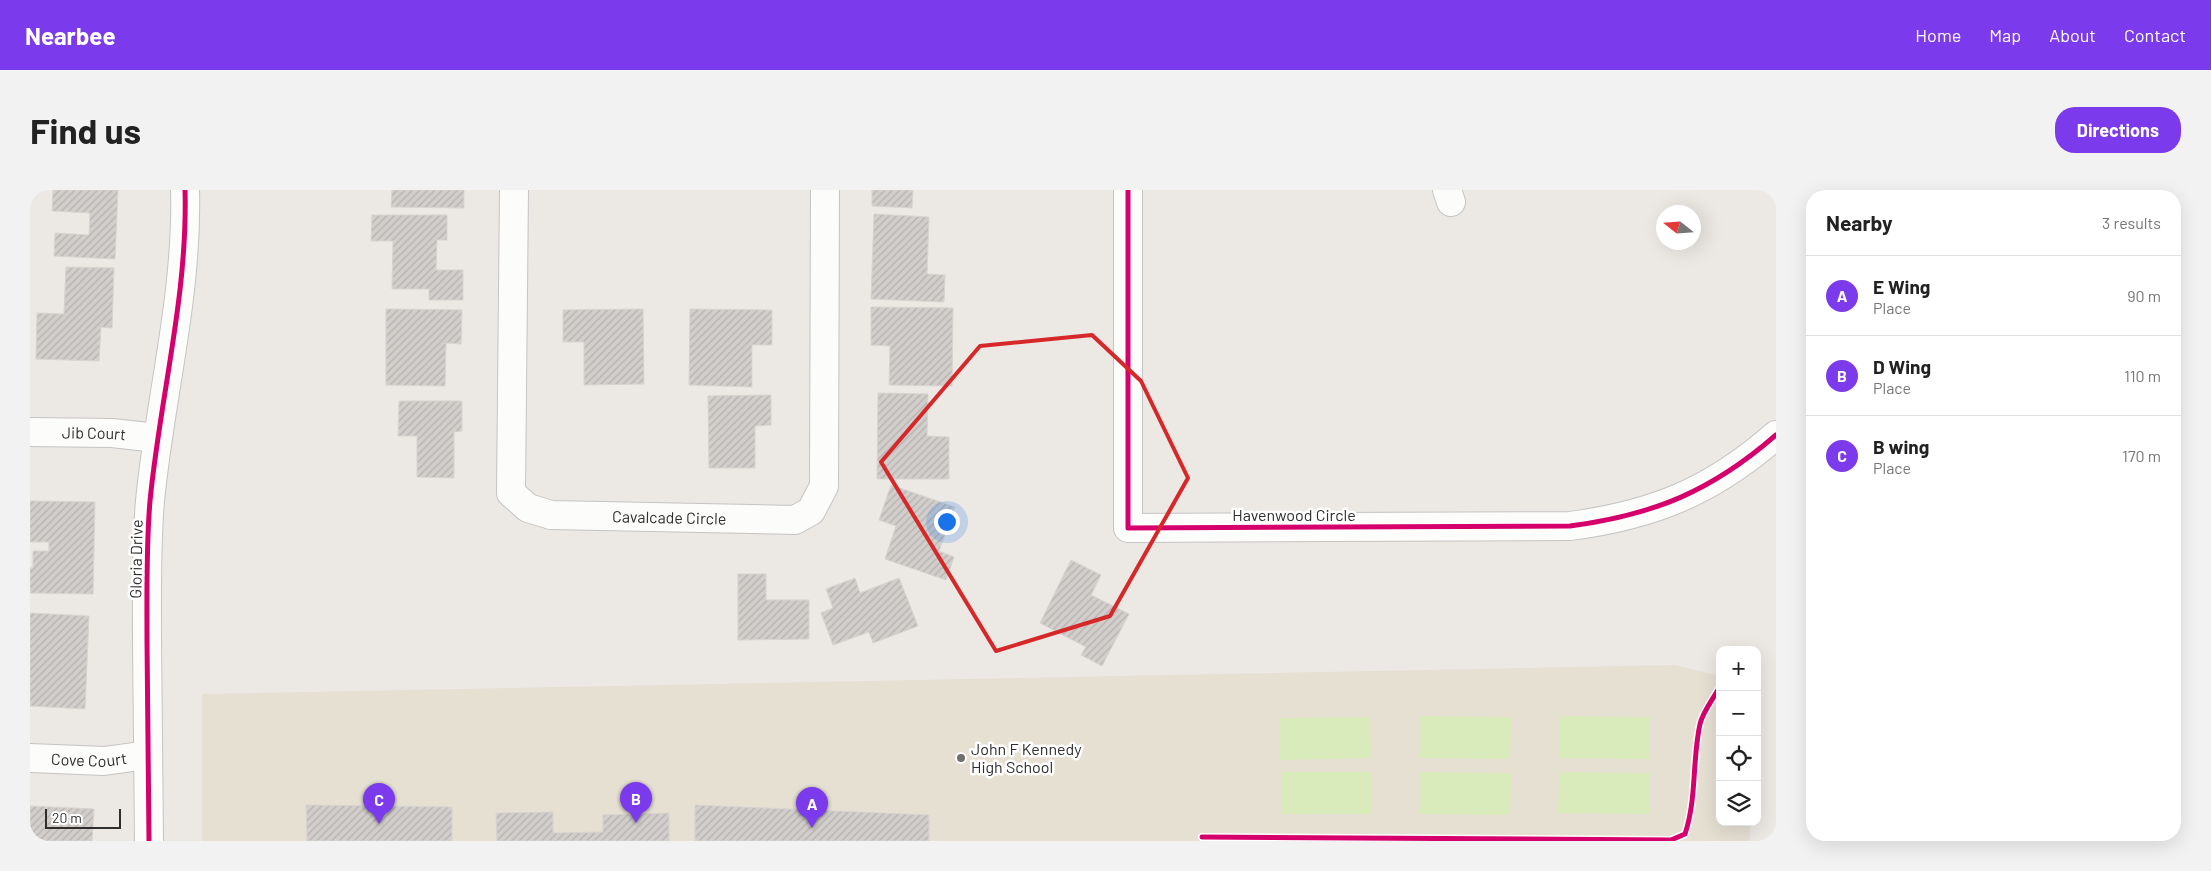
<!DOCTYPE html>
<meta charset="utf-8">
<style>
:root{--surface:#fff;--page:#f2f2f2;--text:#222;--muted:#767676;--line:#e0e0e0;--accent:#7c3aed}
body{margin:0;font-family:Barlow,sans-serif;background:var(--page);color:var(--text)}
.controls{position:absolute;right:15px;bottom:15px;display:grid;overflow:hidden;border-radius:10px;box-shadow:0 5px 20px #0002}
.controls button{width:45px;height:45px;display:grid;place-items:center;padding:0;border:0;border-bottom:1px solid var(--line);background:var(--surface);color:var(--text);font:25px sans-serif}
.compass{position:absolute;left:1626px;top:15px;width:45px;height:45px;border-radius:50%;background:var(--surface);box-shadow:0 5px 20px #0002;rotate:287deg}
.scale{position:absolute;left:15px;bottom:12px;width:76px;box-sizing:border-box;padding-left:5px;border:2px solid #2e2e2e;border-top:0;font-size:14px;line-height:18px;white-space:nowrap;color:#2e2e2e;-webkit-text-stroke:4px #fff;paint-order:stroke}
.you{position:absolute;left:916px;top:331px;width:18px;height:18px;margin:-12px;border:4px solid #fff;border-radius:50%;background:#1a73e8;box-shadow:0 0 0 8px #1a73e833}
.badge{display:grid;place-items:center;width:32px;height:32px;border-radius:50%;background:var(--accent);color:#fff;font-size:16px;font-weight:700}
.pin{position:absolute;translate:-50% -41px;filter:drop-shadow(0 1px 2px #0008)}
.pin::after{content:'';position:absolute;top:26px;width:18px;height:15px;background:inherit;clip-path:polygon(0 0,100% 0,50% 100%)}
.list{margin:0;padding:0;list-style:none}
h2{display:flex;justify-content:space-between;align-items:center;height:65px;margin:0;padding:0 20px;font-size:21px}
h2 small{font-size:16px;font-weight:400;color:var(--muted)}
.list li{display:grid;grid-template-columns:32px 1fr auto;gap:15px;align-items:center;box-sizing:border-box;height:80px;padding:0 20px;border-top:1px solid var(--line)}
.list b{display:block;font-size:19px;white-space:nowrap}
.list p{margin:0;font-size:16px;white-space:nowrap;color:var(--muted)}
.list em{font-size:16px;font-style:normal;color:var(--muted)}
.icon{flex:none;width:28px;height:28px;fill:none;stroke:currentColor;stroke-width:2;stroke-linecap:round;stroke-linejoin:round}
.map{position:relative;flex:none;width:1746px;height:651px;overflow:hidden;border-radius:20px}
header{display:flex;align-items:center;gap:30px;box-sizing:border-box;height:70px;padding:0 25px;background:var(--accent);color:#fff}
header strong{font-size:24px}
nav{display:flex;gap:28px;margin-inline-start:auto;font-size:18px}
.intro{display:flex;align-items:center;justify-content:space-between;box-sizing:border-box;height:120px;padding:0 30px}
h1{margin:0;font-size:35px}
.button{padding:12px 22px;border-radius:20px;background:var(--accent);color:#fff;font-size:18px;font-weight:700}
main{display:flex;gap:30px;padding:0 30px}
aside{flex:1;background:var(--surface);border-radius:20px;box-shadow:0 5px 20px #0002}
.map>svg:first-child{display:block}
.education{fill:#e6e0d3}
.pitch{fill:#d9eabb}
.building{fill:url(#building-hatch);stroke:#d7d4d0}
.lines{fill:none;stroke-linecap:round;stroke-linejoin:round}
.minor-casing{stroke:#c5c4c5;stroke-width:30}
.tertiary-casing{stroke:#c5c4c5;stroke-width:30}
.minor{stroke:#fcfcfb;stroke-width:28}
.tertiary{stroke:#fcfcfb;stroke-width:28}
.cycleway-casing{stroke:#fff;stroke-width:8}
.cycleway{stroke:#d6006c;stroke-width:5}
.marked{fill:none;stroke:#d62828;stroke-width:4;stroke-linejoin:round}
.poi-dot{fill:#706f6e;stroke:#fff;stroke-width:2}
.labels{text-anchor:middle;stroke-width:5;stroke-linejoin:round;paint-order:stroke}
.street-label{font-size:16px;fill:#2e2e2e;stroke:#fff}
.poi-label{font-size:16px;fill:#2e2e2e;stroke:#fff;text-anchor:start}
</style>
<header>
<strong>Nearbee</strong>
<nav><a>Home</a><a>Map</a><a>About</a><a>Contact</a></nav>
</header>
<div class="intro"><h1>Find us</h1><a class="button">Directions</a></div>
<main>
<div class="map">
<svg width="1746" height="651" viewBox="0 0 1746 651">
<defs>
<pattern id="building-hatch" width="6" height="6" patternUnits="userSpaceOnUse" patternTransform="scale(1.25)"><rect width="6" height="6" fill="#d1cecb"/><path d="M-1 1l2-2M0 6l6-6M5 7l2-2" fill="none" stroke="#b4b1af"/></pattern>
</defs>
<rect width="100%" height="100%" fill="#ece8e4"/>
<!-- education -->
<polygon class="education" points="1645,475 1690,486 1690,632 1720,632 1720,651 172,651 172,504"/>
<!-- pitch -->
<g class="pitch">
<polygon points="1390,526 1481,527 1480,569 1389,568"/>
<polygon points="1529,526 1620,527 1620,569 1529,568"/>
<polygon points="1340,527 1341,568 1250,570 1250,528"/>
<rect x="1252" y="582" width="89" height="42"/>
<polygon points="1389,582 1481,583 1480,625 1389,624"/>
<polygon points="1529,582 1620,583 1619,624 1528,623"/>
</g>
<!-- building -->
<g class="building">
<polygon points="23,0 88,0 85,69 24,66 25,43 59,45 60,23 22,21"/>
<polygon points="362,0 434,0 434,18 361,17"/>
<polygon points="842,0 883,0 882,18 842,16"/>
<polygon points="844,24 899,27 897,84 915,85 914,112 841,109"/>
<polygon points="342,25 417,25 417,50 407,50 406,80 433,80 433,110 399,110 399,99 362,99 363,51 341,51"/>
<polygon points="36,77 84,78 82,138 71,137 69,171 6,169 7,123 34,124"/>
<polygon points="841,117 923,118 922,196 859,195 860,156 841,155"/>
<polygon points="356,119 432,120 431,154 416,153 415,196 356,195"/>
<polygon points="613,119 614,194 554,195 554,152 533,152 533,120"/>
<polygon points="660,119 742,120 742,155 722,155 722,197 659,195"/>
<polygon points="848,203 898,204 897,246 919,247 919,289 847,289"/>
<polygon points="741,205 741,235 725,236 725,278 679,278 678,206"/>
<polygon points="369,211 432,211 432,241 424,242 424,288 387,287 387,246 368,246"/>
<polygon points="861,295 925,317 909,361 924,367 916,390 855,369 866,336 849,330"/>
<polygon points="0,311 65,312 63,404 0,403 0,378 3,378 3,361 19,361 19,352 0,352"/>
<polygon points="1041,370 1071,385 1061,405 1099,424 1072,476 1051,465 1056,457 1010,433"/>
<polygon points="708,384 736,384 736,410 779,410 779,449 708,450"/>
<polygon points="825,388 830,403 869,388 888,436 843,453 839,442 803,455 791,423 803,418 796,399"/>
<polygon points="0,423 59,426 55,519 0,516"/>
<polygon points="276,615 422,617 422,651 277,651"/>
<polygon points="665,615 899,625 899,651 665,651"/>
<polygon points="0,616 64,619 62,651 0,651"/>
<polygon points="523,622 523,643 573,642 573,625 639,623 639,651 467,651 466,623"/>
</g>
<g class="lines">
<!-- minor casing -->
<g class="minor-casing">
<g id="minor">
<path id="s1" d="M484,0L481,303L498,318L521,325L765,330L781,321L794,296L795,0"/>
<path d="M1098,0V338L1540,336C1624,325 1682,301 1746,245"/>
<polyline points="1417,0 1421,12"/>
<path id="s2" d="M0,242L82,243L127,248"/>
<path id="s3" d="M0,568L74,571L118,565"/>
</g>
</g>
<!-- tertiary casing -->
<g class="tertiary-casing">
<path id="tertiary" d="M119,651C118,584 118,518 117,451C117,405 116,357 120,311C130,207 158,105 155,0"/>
</g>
<!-- minor -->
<use href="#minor" class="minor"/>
<!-- tertiary -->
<use href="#tertiary" class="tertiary"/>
<!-- cycleway casing -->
<g class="cycleway-casing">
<g id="cycleway">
<path d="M1098,0V338L1540,336C1624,325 1682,301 1746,245"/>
<path d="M1172,647L1641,650L1655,644C1667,608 1662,570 1670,534C1673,521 1684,508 1690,496"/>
<path d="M119,651C118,584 118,518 117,451C117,405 116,357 120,311C130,207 158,105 155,0"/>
</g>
</g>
<!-- cycleway -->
<use href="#cycleway" class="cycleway"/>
</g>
<!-- marked area -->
<path class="marked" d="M1062,145L1111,191L1158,288L1080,426L966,461L851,272L950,156Z"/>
<!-- markers -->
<circle class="poi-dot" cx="931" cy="568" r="5"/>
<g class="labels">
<!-- street labels -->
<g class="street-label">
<text dy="6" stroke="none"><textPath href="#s2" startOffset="64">Jib Court</textPath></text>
<text x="1264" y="331">Havenwood Circle</text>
<text dy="6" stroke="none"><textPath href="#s1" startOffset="468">Cavalcade Circle</textPath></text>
<text transform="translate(106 369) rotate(-89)" y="6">Gloria Drive</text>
<text dy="6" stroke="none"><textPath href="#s3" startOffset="59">Cove Court</textPath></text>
</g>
<!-- poi labels -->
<g class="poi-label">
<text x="941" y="565">John F Kennedy<tspan x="941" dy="18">High School</tspan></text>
</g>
</g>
</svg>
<div class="controls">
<button>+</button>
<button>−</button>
<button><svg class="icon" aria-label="locate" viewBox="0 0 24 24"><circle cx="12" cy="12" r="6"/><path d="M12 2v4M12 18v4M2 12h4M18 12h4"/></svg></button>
<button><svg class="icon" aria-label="layers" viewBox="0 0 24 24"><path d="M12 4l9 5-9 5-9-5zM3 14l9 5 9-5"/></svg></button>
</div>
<svg class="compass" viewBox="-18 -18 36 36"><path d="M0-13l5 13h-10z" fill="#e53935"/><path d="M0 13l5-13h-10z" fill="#767676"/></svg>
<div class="scale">20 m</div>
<div class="you"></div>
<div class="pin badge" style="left:782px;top:638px">A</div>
<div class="pin badge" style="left:606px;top:633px">B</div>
<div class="pin badge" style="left:349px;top:634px">C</div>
</div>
<aside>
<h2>Nearby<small>3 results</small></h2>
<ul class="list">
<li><span class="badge">A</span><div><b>E Wing</b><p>Place</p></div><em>90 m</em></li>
<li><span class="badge">B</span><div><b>D Wing</b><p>Place</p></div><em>110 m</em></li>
<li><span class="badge">C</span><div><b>B wing</b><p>Place</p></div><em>170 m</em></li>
</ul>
</aside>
</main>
